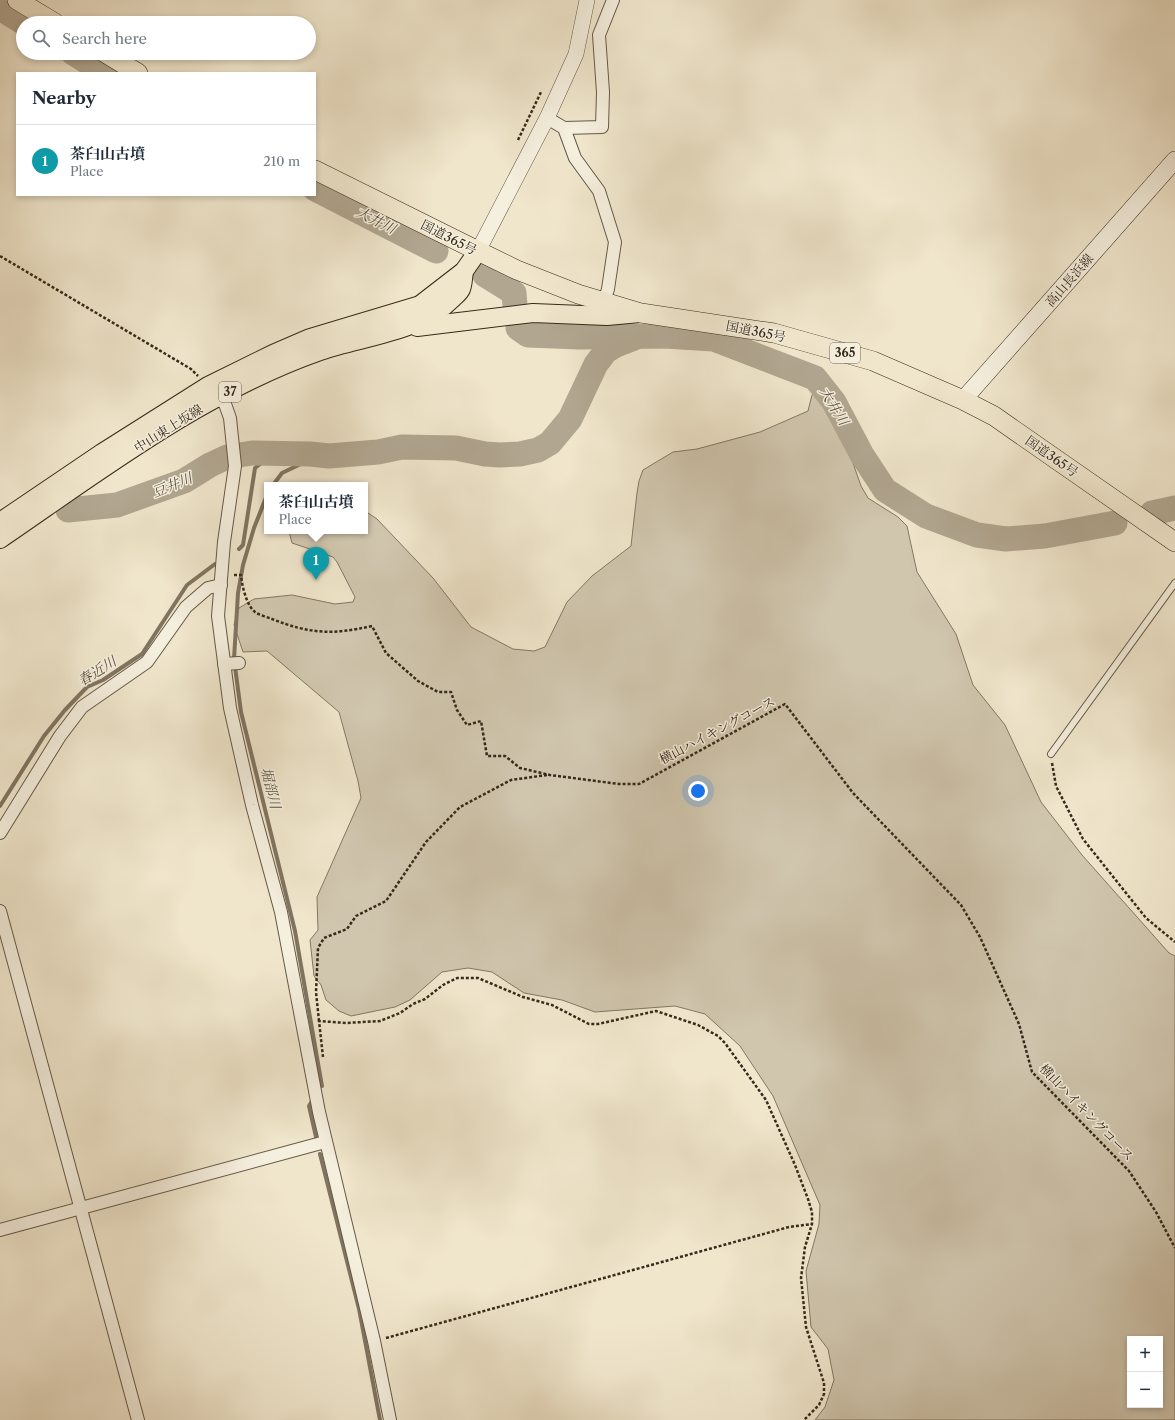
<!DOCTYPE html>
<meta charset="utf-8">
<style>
:root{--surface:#fff;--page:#f2f2f3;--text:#1f2937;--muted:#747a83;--line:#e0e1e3;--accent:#db2777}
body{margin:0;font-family:"Libre Caslon Text","Noto Serif JP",serif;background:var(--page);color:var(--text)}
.controls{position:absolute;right:12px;bottom:12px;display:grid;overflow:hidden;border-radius:0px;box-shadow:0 2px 6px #0003}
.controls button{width:36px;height:36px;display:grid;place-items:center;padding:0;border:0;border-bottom:1px solid var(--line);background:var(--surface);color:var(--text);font:20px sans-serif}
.you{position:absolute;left:698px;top:791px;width:14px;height:14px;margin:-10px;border:3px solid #fff;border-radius:50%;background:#1a73e8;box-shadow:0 0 0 6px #1a73e833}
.badge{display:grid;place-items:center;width:26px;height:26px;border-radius:50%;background:var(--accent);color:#fff;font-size:13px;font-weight:700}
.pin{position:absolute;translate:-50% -33px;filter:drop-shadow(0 1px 2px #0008)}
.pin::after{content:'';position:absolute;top:21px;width:14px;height:12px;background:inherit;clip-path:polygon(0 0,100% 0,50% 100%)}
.popup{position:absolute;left:264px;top:482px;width:104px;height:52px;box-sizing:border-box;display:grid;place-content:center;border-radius:0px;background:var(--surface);filter:drop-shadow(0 1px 3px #0005);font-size:13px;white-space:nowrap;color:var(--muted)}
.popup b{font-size:15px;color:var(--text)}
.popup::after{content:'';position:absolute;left:50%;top:100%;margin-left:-8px;border:8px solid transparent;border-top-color:var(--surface)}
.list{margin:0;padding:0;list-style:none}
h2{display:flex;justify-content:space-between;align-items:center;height:52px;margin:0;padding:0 16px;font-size:17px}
h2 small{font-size:13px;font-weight:400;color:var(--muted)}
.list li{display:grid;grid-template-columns:26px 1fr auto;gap:12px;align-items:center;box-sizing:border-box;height:72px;padding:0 16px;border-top:1px solid var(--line)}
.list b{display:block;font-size:15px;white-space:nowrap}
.list p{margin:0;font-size:13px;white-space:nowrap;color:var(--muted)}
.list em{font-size:13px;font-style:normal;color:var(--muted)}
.icon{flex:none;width:22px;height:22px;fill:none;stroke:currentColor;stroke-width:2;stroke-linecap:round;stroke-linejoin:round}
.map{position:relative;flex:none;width:1175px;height:1420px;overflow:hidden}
.search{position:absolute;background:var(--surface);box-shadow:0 2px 6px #0003;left:16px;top:16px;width:300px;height:44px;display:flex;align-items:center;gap:10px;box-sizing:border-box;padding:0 14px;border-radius:22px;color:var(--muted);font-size:15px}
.panel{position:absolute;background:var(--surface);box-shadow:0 2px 6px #0003;left:16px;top:72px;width:300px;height:124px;border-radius:0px}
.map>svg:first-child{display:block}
.green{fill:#d0c6ae;stroke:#837864;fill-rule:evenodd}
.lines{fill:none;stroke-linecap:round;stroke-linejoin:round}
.stream{stroke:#807461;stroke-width:4}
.river{stroke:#b1a690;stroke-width:25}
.service-casing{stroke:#645947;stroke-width:8}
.minor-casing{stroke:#645947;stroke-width:14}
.tertiary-casing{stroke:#645947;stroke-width:16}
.secondary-casing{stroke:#362a1b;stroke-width:18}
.primary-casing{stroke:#362a1b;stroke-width:20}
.trunk-casing{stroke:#362a1b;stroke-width:20}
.path{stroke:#362a1b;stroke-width:2.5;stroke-dasharray:3 2;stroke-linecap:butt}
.service{stroke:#f5efde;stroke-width:6}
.minor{stroke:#f5efde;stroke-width:12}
.tertiary{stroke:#f5efde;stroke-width:15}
.secondary{stroke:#f5efde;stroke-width:17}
.primary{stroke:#f0e6cc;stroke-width:18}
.trunk{stroke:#f0e6cc;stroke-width:19}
.labels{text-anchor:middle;stroke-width:3;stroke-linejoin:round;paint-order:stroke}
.shield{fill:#f5efde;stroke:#6f6556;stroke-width:1}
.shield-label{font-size:12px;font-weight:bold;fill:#362a1b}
.street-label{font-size:13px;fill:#362a1b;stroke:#f5efde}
.water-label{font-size:14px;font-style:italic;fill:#5b4f3e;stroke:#f5efde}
</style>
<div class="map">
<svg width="1175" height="1420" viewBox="0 0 1175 1420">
<rect width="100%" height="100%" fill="#f0e6cc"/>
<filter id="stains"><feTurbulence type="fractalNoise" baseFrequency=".005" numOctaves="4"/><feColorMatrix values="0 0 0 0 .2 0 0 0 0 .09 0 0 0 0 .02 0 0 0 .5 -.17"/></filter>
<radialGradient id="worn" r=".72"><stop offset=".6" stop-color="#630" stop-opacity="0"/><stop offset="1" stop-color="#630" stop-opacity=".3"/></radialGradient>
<!-- green -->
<path class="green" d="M820,388H832L841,396L848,410L853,463L861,486L868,498L898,517L907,526L917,572L956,634L973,685L1005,725L1041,802L1082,855L1169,953L1175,956V1420H815L825,1407L834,1380L828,1349L811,1327L806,1271L819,1224L820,1205L773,1096L740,1046L705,1014L675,1006L595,1012L562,1000L524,993L492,972L468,968L442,972L410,1000L395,1007L351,1016L339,1011L326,1000L321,985L314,976L310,940L318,930L317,897L361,798L358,781L339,712L267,651L243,652L234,625L239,608L254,599L292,595L335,604L353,602L355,597L337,562L333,557L292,543L289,531H365V511L377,519L433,578L471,627L513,649L534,651L545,647L567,602L592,576L631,546L637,493L639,481L643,470L673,452L697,449L760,432L808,411L812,395ZM1130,1339H1160V1405H1130Z"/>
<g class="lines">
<!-- stream -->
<g class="stream">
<polyline points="273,485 282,473 309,460 310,454"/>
<polyline points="267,495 254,528 243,565 238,593 234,659 241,712 295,931 322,1086"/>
<polyline points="239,549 243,545 255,468 273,454"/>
<polyline points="0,806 44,736 65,710 87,687 103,680 142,654 187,585 215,564"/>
<polyline points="312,1101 309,1106 316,1137"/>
<polyline points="320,1154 359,1309 380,1420"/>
</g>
<!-- river -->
<g class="river">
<polyline points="0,8 24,23"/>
<polyline points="73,53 105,73"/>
<polyline points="315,189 436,251"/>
<polyline points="485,275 514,293 515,306"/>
<polyline points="518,328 528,335 579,337 665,336 714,339 815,378 834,402 862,455 885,490 926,516 977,535 1006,539 1045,536 1115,523"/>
<polyline points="68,510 117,505 184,481 210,465 227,457 252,453 310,454 329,456 378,452 402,447 456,448 485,454 500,455 520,454 538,450 550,443 570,419 596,364 606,351 616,345 634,338"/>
<polyline points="1152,513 1175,508"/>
</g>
<!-- service casing -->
<g class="service-casing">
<polyline id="service" points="1051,754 1175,583"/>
</g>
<!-- minor casing -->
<g class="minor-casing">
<g id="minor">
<polyline points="547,118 564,128 575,158 599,191 615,242 608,289 604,302"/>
<polyline points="564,128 602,127 603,92 599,35 613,0"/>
<polyline points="214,393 225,404 230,418 235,466 224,542 218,616 230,708 252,805 281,912 319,1112 374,1341 390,1420"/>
<polyline points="224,664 239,663"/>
<polyline points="0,833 60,736 82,707 147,662 186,607 208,588 221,585"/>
<polyline points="0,911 138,1420"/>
<polyline points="0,1230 325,1142"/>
</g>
</g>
<!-- tertiary casing -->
<g class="tertiary-casing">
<polyline id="tertiary" points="478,251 547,118 576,54 587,0"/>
</g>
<!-- secondary casing -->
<g class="secondary-casing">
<polyline id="secondary" points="963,400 1175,160"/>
</g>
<!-- primary casing -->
<g class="primary-casing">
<g id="primary">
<polyline points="417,327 533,313 607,316 640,313"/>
<polyline points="0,522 102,453 208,386 273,354 310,338 420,305 464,271 478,251"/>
<path d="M0,539C101,470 203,392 320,351C363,336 419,333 453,298C455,296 460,292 461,289C463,284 463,277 464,271"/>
</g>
</g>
<!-- trunk casing -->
<g class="trunk-casing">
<g id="trunk">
<polyline points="17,0 55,23"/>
<polyline points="105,53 138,73"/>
<polyline points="315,170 478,251 517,270 578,294 641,313 774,333 873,361 963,400 994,416 1175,542"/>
</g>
</g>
<!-- path -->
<g class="path">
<polyline points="518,140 541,92"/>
<polyline points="0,256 191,369 198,376"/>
<path d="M234,575H241C242,585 246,605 255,612C259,615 267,617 272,619C310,634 332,635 372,626L386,653L418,681L438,692H451L457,710L467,725L481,721L487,756H505L520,768L550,775L619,784H639L785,704L853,793L961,905L980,937L1019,1024L1032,1072L1129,1171L1156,1212L1175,1248"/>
<polyline points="1052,763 1056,786 1083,839 1146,918 1175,942"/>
<polyline points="319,1021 316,992 318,948 324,938 347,929 356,916 386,901 426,842 460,807 511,780 547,775"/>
<polyline points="323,1057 319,1021 346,1023 380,1021 400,1013 413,1004 425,999 443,985 457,978 478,978 523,997 552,1005 589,1024 598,1024 656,1011 698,1025 718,1036 725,1043 766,1100 795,1165 808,1199 812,1212 812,1224 805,1247 801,1278 806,1327 824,1383 824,1394 819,1405 804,1420"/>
<polyline points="386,1338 789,1227 812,1224"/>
</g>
<!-- service -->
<use href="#service" class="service"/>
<!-- minor -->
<use href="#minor" class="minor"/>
<!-- tertiary -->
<use href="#tertiary" class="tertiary"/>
<!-- secondary -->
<use href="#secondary" class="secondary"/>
<!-- primary -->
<use href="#primary" class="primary"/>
<!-- trunk -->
<use href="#trunk" class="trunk"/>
</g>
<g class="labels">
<!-- shield labels -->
<g class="shield">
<rect x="830" y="343" width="30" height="20" rx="3"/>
<rect x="219" y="382" width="22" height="20" rx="3"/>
</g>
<g class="shield-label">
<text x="845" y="357">365</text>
<text x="230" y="396">37</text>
</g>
<!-- street labels -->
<g class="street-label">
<text transform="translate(449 237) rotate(27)" y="5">国道365号</text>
<text transform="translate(1069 280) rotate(-49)" y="5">高山長浜線</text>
<text transform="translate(756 331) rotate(11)" y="5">国道365号</text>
<text transform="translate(168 428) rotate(-32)" y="5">中山東上坂線</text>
<text transform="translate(1052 456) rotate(35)" y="5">国道365号</text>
<text transform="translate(717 730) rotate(-28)" y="5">横山ハイキングコース</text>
<text transform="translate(1087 1112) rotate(46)" y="5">横山ハイキングコース</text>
</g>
<!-- water labels -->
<g class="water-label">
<text transform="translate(376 220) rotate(27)" y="5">大井川</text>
<text transform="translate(834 406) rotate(58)" y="5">大井川</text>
<text transform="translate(172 485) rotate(-22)" y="5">豆井川</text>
<text transform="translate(97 671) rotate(-32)" y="5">春近川</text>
<text transform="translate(271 788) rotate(76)" y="5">堀部川</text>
</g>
</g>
<rect width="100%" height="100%" filter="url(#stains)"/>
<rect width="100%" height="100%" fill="url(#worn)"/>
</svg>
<div class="controls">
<button>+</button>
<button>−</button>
</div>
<div class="you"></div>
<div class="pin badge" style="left:316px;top:580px;background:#0f9aa8">1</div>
<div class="popup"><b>茶臼山古墳</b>Place</div>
<div class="search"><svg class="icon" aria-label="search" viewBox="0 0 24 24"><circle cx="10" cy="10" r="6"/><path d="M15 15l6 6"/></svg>Search here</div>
<section class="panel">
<h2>Nearby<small></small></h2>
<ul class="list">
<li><span class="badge" style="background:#0f9aa8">1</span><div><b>茶臼山古墳</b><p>Place</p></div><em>210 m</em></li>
</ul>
</section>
</div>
